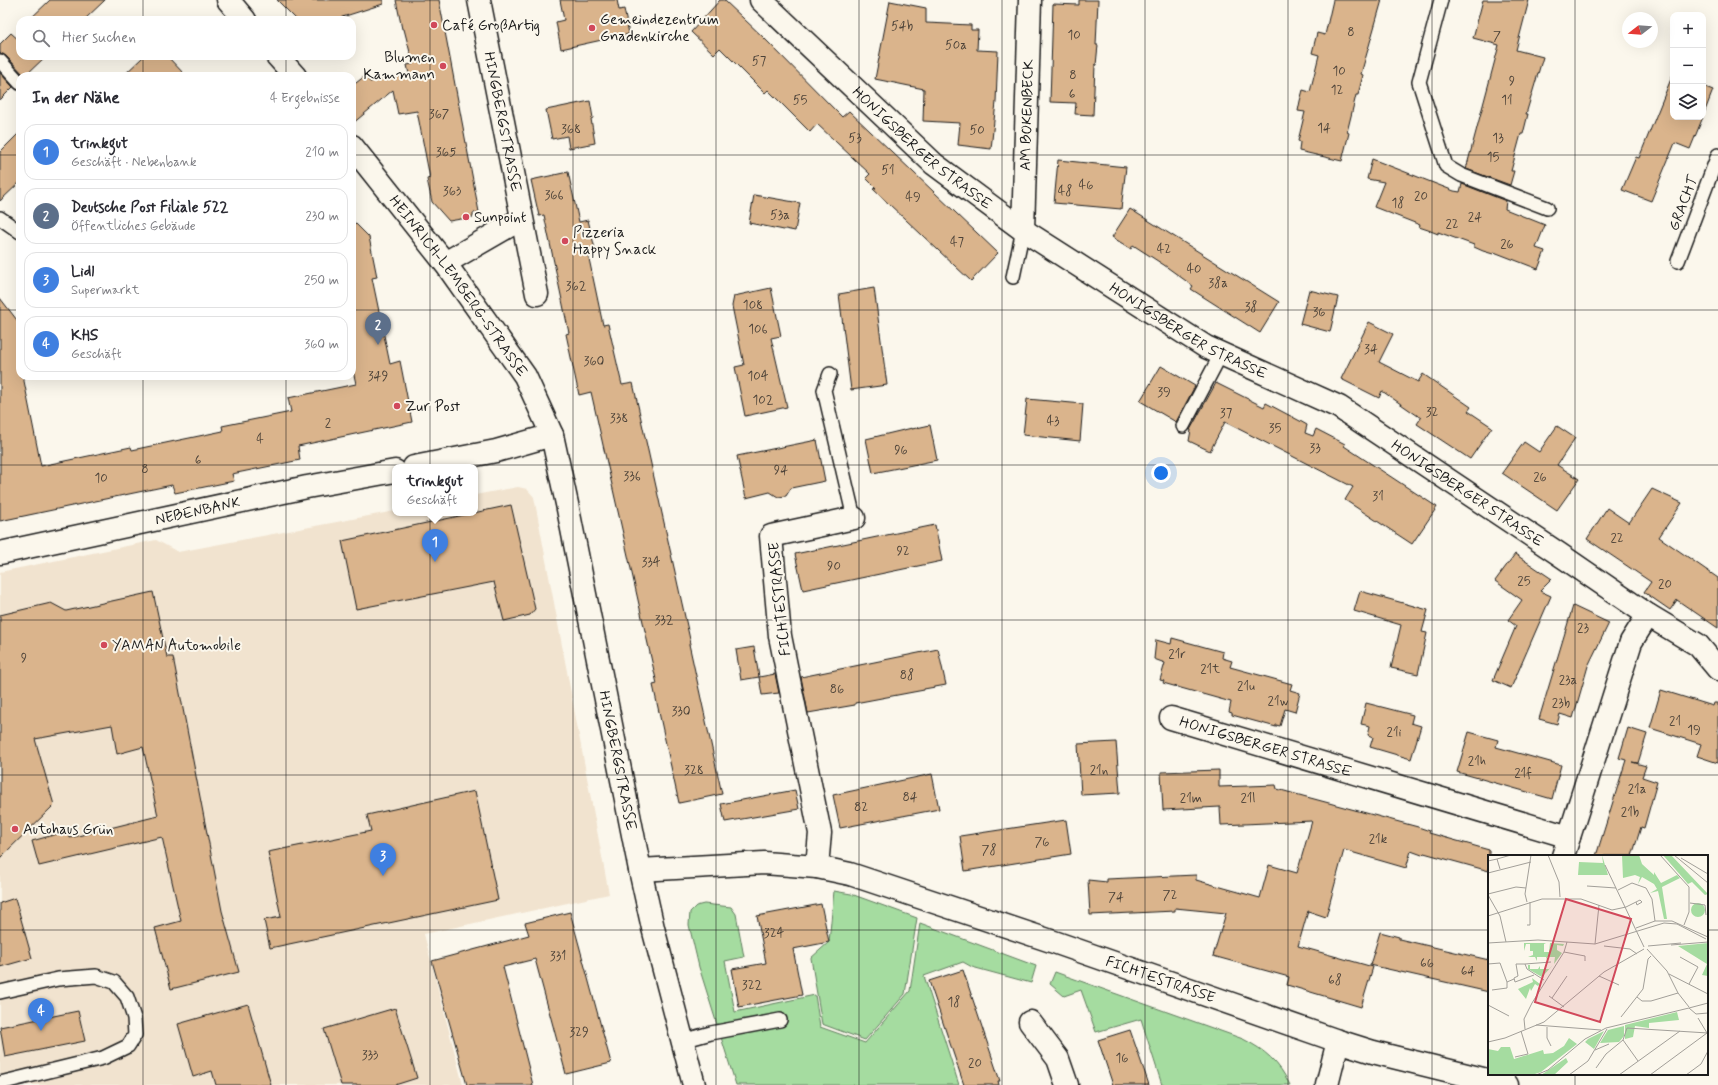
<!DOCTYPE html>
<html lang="de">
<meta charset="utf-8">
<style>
:root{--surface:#fff;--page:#f2f2f3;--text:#2b2b33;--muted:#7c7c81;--line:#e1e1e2;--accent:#111827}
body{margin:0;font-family:Mynerve,sans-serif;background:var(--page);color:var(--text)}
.controls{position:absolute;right:12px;top:12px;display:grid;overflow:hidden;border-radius:8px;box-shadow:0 4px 16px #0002}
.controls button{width:36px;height:36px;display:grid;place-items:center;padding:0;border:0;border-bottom:1px solid var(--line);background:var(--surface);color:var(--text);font:20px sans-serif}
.compass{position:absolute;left:1622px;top:12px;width:36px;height:36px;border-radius:50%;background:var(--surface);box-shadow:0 4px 16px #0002;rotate:253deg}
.you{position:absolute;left:1161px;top:473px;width:14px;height:14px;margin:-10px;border:3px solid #fff;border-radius:50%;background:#1a73e8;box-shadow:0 0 0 6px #1a73e833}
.badge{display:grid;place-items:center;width:26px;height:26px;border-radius:50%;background:var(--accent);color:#fff;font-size:13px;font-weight:700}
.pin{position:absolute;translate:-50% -33px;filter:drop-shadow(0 1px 2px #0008)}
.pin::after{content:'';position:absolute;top:21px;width:14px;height:12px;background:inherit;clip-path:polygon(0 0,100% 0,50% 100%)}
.popup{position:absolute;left:392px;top:464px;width:86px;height:52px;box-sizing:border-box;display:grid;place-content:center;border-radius:8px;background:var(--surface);filter:drop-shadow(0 1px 3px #0005);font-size:13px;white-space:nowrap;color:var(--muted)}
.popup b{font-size:15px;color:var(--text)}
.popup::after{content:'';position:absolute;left:50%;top:100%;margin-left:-8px;border:8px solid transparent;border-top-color:var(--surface)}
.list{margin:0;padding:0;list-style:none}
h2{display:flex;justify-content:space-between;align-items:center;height:52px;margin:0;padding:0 16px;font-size:17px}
h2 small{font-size:13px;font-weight:400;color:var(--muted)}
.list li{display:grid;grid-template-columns:26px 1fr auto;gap:12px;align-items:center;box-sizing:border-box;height:56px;margin:0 8px 8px;padding:0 8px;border:1px solid var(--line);border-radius:12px}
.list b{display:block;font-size:15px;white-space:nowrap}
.list p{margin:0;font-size:13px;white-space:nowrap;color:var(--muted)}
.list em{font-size:13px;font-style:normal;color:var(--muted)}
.icon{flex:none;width:22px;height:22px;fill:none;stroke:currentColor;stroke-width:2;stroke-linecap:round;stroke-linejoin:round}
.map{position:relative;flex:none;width:1718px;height:1085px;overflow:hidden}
.search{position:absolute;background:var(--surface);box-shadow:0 4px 16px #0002;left:16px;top:16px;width:340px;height:44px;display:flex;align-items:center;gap:10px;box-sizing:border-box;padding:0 14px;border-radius:12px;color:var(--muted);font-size:15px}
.panel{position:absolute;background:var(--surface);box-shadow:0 4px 16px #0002;left:16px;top:72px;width:340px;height:308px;border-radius:12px}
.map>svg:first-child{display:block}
.built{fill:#f1e3cf}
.green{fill:#a5dca0;stroke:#607c5e}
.building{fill:#dab48c;stroke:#1c1c1c}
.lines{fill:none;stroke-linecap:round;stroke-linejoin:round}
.service-casing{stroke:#1c1c1c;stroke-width:16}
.minor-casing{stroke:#1c1c1c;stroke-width:25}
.tertiary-casing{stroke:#1c1c1c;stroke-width:25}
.service{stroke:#fbf7ec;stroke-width:13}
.minor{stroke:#fbf7ec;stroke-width:22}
.tertiary{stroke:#fbf7ec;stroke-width:22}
.grid{fill:none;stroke:#1c1c1c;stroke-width:1;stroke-opacity:0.55}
.poi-dot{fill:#d1495b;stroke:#fbf7ec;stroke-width:1.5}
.labels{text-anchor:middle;stroke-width:4;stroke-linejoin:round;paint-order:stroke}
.number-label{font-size:13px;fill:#4c4238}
.poi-label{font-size:15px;fill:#1c1c1c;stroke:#fbf7ec;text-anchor:start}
.street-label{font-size:15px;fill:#1c1c1c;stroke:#fbf7ec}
.inset-road{fill:none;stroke:#a29f99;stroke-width:1}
.view{fill:#d1495b;fill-opacity:0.15;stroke:#d1495b;stroke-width:2}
.inset-edge{fill:none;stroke:#1c1c1c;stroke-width:2}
</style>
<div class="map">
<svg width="1718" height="1085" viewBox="0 0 1718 1085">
<rect width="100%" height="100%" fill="#fbf7ec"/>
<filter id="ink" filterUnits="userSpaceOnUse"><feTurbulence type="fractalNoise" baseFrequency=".025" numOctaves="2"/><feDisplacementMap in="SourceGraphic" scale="8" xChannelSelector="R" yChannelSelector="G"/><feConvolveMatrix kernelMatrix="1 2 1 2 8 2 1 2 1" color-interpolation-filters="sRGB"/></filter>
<g filter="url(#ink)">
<!-- built -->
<polygon class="built" points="518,487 527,489 534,497 609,894 424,934 463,1085 0,1085 0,572 156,540 178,552 395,511 395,513 475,513 475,495"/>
<!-- green -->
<g class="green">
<polygon points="834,891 851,894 917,918 905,994 865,1040 822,1024 811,958 829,942"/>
<polygon points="704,904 731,907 736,914 744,957 725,961 735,1012 815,995 820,1027 865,1043 910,991 920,923 1036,966 1031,983 972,967 963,962 924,976 959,1085 736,1085 699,967 689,925 690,912 696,906"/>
<path d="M1055,972L1243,1039C1265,1050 1279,1062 1290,1085H1162L1141,1019L1096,1032L1081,990L1064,996L1050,984Z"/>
</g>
<!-- building -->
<g class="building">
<polygon points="50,0 105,0 84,20 29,20"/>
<polygon points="277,0 383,0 383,4 333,20 297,20"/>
<polygon points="396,0 439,0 479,212 473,213 473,217 449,221 432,202 427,179 430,178 417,111 398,114 393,90 352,124 352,86 365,76 370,82 409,74 407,65 413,64 404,29 402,29"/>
<polygon points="560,0 617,0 619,10 624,9 629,34 561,49 556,22 564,20"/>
<polygon points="720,0 724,0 763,37 842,117 849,111 998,253 971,281 873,189 876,188 866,178 870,174 817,124 810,132 768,90 765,93 720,48 714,54 691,32"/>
<polygon points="1079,0 1098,0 1096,45 1098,45 1096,65 1095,65 1093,115 1075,114 1076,103 1050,102 1053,4 1079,5"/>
<polygon points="1333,0 1382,0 1361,74 1363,75 1358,95 1356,95 1352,112 1347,132 1349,133 1342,161 1299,151 1300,142 1298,141 1305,112 1298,111 1300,101 1303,90 1310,92 1319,55 1312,53 1317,33 1325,35"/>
<polygon points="1483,0 1529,0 1516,50 1543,57 1526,114 1528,114 1523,134 1521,134 1511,171 1514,171 1510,185 1466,169 1499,45 1473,38"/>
<polygon points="890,1 926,8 926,23 971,25 971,30 978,30 977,50 998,51 996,102 991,149 958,145 960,123 923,121 924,89 875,79"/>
<polygon points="11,33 20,41 20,56 46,56 25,76 6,56 0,53 0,44"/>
<polygon points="144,56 167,56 186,76 123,76"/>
<polygon points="0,73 13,87 0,100"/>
<polygon points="1673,74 1673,117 1703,117 1690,149 1675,143 1651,201 1622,190 1636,157 1639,158"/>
<polygon points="1703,86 1713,90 1703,116"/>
<polygon points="590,101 593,118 591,119 595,143 569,148 567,136 552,139 546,110"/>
<polygon points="20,132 20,182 0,201 0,152"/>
<polygon points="1372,159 1454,191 1460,192 1462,184 1506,201 1505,209 1545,225 1536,248 1545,251 1538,269 1494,252 1493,254 1483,251 1474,247 1474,245 1438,232 1438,234 1428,230 1419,227 1420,225 1374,207 1384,182 1367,179"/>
<polygon points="1058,160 1126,167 1121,209 1054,203"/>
<polygon points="568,172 579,222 588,220 596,253 588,254 603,325 608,324 622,385 633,383 691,644 689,644 722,794 679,803 653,685 657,684 591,392 579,395 566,334 569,333 544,215 539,216 531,180"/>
<polygon points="754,195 800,203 795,231 785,229 784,230 749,223"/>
<polygon points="1130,209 1279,302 1260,333 1191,289 1193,286 1164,265 1133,245 1131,249 1112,237"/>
<polygon points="352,220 369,237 377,277 372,278 390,364 400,361 412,422 298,446 300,460 232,474 234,481 175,493 172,485 0,521 0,298 20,324 20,376 23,376 41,466 131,447 132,450 223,431 222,426 291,412 288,398 356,384 352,366"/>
<polygon points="771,288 781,336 771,338 787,407 745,416 735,367 744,365 732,306 734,296"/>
<polygon points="874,288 887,385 851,390 839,294"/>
<polygon points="1309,290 1338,297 1330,332 1300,324"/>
<polygon points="1369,322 1393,334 1379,362 1418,382 1423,374 1471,407 1468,411 1492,427 1470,459 1417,424 1421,418 1382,391 1379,398 1341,379"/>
<polygon points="1161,366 1195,386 1176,422 1140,401"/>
<polygon points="1216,383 1264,407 1266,403 1300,421 1307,425 1305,433 1313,436 1316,429 1345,444 1344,446 1437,507 1412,544 1345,500 1353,487 1225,422 1210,451 1189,441 1191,430 1190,430"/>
<polygon points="1027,399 1083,404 1080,441 1023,435"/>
<polygon points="930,425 937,460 873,473 866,439 912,428 912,429"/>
<polygon points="1557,426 1575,438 1557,465 1579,479 1557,510 1502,473 1524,442 1539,452"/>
<polygon points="817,440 825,481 791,488 786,496 778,497 770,492 746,498 737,456"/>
<polygon points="1652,489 1682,503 1659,537 1718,578 1718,628 1677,600 1670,610 1644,592 1651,582 1587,539 1607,508 1629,523"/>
<polygon points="511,505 535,609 530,615 504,621 494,582 356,609 342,541"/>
<polygon points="935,525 942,561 803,590 795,554"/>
<polygon points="1515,554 1552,579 1540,591 1551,596 1511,688 1493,680 1516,626 1508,620 1522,600 1495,581"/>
<polygon points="1360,591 1428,610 1422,632 1427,633 1418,674 1391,668 1401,625 1354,611"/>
<polygon points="153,592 167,657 173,657 222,911 239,972 171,989 155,928 181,921 162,837 39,866 32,841 68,831 70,838 158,816 143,747 117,754 112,725 35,739 54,805 0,858 0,615 51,603 66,611"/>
<polygon points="1573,606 1609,623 1588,666 1573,718 1560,714 1557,724 1539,719"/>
<polygon points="1172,638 1223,652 1222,658 1232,661 1230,667 1292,684 1290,690 1300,693 1295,712 1285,709 1280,726 1276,725 1276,727 1232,715 1232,713 1229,712 1231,702 1163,683 1164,681 1160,680 1165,663 1154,659 1156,640 1171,644"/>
<polygon points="754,647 759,677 741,680 736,650"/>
<polygon points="938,649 946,685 924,689 924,690 855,703 855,705 808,713 801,677"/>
<polygon points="775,674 779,693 762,695 759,677"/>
<polygon points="1661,690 1713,706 1714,703 1718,703 1718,763 1697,756 1701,744 1650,728"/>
<polygon points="1366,703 1413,715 1411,723 1421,726 1411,759 1370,747 1373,737 1368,735 1370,726 1361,724"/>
<polygon points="1628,728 1647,734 1638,763 1632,762 1646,766 1642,777 1657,782 1644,828 1641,827 1632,856 1596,856 1626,760 1619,758"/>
<polygon points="1469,732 1498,740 1496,747 1561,765 1552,799 1457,772"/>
<polygon points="1116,742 1120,793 1081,795 1078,744"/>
<polygon points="1219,770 1219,787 1276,785 1277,789 1418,827 1430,831 1429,833 1489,850 1489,871 1424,853 1422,855 1411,851 1406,868 1344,850 1326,917 1308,911 1298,946 1373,967 1361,1007 1287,985 1289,977 1213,956 1226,913 1175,908 1175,911 1090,915 1088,880 1107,882 1107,879 1196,875 1196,880 1260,898 1269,865 1297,873 1312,821 1221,825 1220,807 1163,810 1161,772"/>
<polygon points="932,774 939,809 840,828 833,795"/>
<polygon points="795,790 799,809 725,822 721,804"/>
<polygon points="475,791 498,900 270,948 264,920 281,917 268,852 371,831 367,815"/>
<polygon points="1066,820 1071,854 965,871 960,836"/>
<polygon points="15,898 32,958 0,967 0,903"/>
<polygon points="821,904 829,942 793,949 802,995 739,1007 732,969 766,963 757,916"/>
<polygon points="570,912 611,1063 566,1074 535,959 503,967 533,1085 467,1085 432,961 529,935 525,923"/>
<polygon points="1380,932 1399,937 1399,939 1489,960 1489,992 1370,965"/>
<polygon points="963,970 1000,1081 998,1081 999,1085 964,1085 929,981"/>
<polygon points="248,1004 271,1085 216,1085 212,1071 193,1077 178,1024"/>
<polygon points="395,1008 417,1078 395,1085 341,1085 324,1029"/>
<polygon points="78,1011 85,1041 5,1057 0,1027"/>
<polygon points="1130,1030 1145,1073 1149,1085 1113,1085 1098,1040"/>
</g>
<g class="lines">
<!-- service casing -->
<g class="service-casing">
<g id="service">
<polyline points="1441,0 1419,82 1446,166 1461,175 1547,208"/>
<polyline points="0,61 20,83"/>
<polyline points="0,218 20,232"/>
<polyline points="1678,261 1718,155"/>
<polyline points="1013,277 1023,230"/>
<polyline points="830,374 824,390 854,518"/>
<polyline points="1183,426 1221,354"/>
<polyline points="0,992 58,979 96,976 114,982 127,997 134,1018 135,1035 128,1046 103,1058 0,1083"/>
<polyline points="682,1041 711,1033 780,1020"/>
</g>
</g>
<!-- minor casing -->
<g class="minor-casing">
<g id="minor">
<path id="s1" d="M479,0L537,294"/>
<path id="s2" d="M761,0L934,164L1023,230L1206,347L1339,407L1559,554L1648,615L1698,645L1718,669"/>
<path id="s3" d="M1023,230L1030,0"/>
<polyline points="445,263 521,219"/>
<polyline points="414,467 496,451 552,435"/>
<path id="s4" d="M0,553L307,487L395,471"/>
<path id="s5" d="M1171,718L1569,837"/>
<polyline points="1563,856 1631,642 1648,615"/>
<polyline points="817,867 820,833 780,636 771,536 854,518"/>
<polyline points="1030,1022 1058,1059 1067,1085"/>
<polyline points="1327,1085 1338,1041"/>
</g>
</g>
<!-- tertiary casing -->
<g class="tertiary-casing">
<g id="tertiary">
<polyline points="228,0 245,20"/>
<polyline points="277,56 295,76"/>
<path id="s6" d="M352,146L445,263L525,376L552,435L567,504L640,870L653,928L694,1085"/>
<path id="s7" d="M640,870L764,863L817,867L850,874L1054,942L1338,1041L1373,1052L1507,1085"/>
</g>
</g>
<!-- service -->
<use href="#service" class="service"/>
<!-- minor -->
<use href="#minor" class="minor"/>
<!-- tertiary -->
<use href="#tertiary" class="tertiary"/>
</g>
</g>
<!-- grid -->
<path class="grid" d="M143,0V20M286,0V20M430,0V1085M573,0V1085M716,0V1085M859,0V1085M1002,0V1085M1145,0V1085M1288,0V1085M1432,0V1085M1575,0V856M143,56V76M286,56V76M0,155H20M352,155H1718M0,310H20M352,310H1718M143,376V1085M286,376V1085M0,465H1718M0,620H1718M0,775H1718M0,930H1489M1707,930H1718M1575,1074V1085"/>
<!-- markers -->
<g class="poi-dot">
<circle cx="434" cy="25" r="4"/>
<circle cx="592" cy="28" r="4"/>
<circle cx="443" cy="66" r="4"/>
<circle cx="466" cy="217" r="4"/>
<circle cx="565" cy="241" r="4"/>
<circle cx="397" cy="406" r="4"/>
<circle cx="104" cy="645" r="4"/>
<circle cx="15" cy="829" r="4"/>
</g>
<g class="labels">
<!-- number labels -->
<g class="number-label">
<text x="902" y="30">54b</text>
<text x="1351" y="36">8</text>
<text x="1074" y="39">10</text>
<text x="1497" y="40">7</text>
<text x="956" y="49">50a</text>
<text x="759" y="65">57</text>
<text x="1339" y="75">10</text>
<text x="1073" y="79">8</text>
<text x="1512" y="85">9</text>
<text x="1337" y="94">12</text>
<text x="1072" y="98">6</text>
<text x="800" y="104">55</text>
<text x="1507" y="104">11</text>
<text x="439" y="118">367</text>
<text x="1324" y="132">14</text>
<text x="571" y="133">368</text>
<text x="977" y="134">50</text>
<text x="855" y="142">53</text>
<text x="1498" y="142">13</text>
<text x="446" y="156">365</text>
<text x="1493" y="161">15</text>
<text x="888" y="174">51</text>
<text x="1086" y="189">46</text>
<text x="452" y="195">363</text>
<text x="1065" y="195">48</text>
<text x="554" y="199">366</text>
<text x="1421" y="200">20</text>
<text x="913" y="201">49</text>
<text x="1398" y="207">18</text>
<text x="780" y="219">53a</text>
<text x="1475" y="221">24</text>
<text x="1452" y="228">22</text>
<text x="957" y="246">47</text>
<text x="1507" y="248">26</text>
<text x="1164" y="253">42</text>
<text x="1194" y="273">40</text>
<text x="1218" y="287">38a</text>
<text x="576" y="290">362</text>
<text x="753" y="309">108</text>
<text x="1251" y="311">38</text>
<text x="1319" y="316">36</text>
<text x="758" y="333">106</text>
<text x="1371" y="353">34</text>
<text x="594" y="365">360</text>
<text x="378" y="380">349</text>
<text x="758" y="380">104</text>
<text x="1164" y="396">39</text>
<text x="763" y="404">102</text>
<text x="1432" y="416">32</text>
<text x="1226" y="417">37</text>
<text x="619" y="422">338</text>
<text x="1053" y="425">43</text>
<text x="328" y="427">2</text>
<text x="1275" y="432">35</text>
<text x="260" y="443">4</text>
<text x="1315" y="452">33</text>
<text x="901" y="454">96</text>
<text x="198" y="464">6</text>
<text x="145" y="473">8</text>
<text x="781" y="474">94</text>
<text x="632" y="480">336</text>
<text x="1540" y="481">26</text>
<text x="101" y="482">10</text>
<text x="1378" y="500">31</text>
<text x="1617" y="542">22</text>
<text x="903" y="555">92</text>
<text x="651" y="566">334</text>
<text x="834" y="570">90</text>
<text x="1524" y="585">25</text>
<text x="1665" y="588">20</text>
<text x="664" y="624">332</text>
<text x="1583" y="632">23</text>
<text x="1177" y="658">21r</text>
<text x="24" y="662">9</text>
<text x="1210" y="673">21t</text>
<text x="907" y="679">88</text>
<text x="1568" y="684">23a</text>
<text x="1246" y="690">21u</text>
<text x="837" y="693">86</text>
<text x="1278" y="705">21w</text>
<text x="1561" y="707">23b</text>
<text x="681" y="715">330</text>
<text x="1675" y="725">21</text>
<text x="1694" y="734">19</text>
<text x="1394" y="736">21i</text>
<text x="1477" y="765">21h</text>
<text x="694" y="774">328</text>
<text x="1099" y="774">21n</text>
<text x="1523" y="777">21f</text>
<text x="1637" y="793">21a</text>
<text x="910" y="801">84</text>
<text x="1191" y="802">21m</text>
<text x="1248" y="802">21l</text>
<text x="861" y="811">82</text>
<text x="1630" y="816">21b</text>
<text x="1378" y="843">21k</text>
<text x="1042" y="846">76</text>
<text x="989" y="854">78</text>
<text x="1170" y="899">72</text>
<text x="1116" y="901">74</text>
<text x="774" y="937">324</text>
<text x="558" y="960">331</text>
<text x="1427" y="967">66</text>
<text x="1468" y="975">64</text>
<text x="1335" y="984">68</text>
<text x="752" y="989">322</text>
<text x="954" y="1006">18</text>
<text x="579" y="1036">329</text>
<text x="370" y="1059">333</text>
<text x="1122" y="1062">16</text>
<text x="975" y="1067">20</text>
</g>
<!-- poi labels -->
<g class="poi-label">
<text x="600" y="24">Gemeindezentrum<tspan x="600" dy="17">Gnadenkirche</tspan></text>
<text x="442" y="30">Café GroßArtig</text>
<text x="435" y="62" text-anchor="end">Blumen<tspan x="435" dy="17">Kammann</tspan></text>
<text x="474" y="222">Sunpoint</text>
<text x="573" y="237">Pizzeria<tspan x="573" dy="17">Happy Snack</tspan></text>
<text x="405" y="411">Zur Post</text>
<text x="112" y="650">YAMAN Automobile</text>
<text x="23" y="834">Autohaus Grün</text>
</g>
<!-- street labels -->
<g class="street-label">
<text dy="5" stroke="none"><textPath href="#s3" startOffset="115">AM BOKENBECK</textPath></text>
<text dy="5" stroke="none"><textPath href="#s1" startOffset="124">HINGBERGSTRASSE</textPath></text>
<text dy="5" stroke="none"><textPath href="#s2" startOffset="219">HONIGSBERGER STRASSE</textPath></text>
<text transform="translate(1683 203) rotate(-69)" y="5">GRACHT</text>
<text dy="5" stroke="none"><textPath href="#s6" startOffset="176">HEINRICH-LEMBERG-STRASSE</textPath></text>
<text dy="5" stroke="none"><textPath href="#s2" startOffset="543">HONIGSBERGER STRASSE</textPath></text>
<text dy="5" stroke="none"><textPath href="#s2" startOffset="867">HONIGSBERGER STRASSE</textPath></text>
<text dy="5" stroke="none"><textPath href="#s4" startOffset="202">NEBENBANK</textPath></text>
<text transform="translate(779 599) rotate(-96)" y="5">FICHTESTRASSE</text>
<text dy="5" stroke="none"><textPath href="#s5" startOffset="99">HONIGSBERGER STRASSE</textPath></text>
<text dy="5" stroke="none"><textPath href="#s6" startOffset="685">HINGBERGSTRASSE</textPath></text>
<text dy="5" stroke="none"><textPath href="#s7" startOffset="539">FICHTESTRASSE</textPath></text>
</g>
</g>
<!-- overview -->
<g transform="translate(1488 855)">
<rect width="220" height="220" fill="#fbf7ec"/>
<path d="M114,0L120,20H90L91,7L115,8ZM134,0H151L154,9L166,20V17L173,28L189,20L192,23L174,32L179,64H176L170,36L162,38L169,34L166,29L154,22L150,29L152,22L147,20L135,23ZM175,0H183L220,39L217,40L204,27L200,29ZM203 55a7 7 0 1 1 14 0a7 7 0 1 1-14 0ZM36,88H58L56,89V97H61L62,88L76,89L75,91L69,90V95L74,98L66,109L67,102H59L58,105V102H49V106L47,102H40L45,100V96H42V89H38L36,96ZM220,88V121L214,120L219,109L190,91ZM40,110H42V114H50L52,111V114H61L65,110L54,122L40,114ZM44,123L52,129L50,131L47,129L43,136L42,133L38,144L30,134L45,127ZM189,157L191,165L161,168V173L147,171L145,182L137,184V170ZM136,171V181L131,187L112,188L120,175ZM116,176L106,194L97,187L100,184ZM81,183L89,189L53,217L44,220H0V194L10,196L13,192H22L26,204L55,195L56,199L65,198L76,191ZM78,203L80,207L66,220H53Z" fill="#a5dca0"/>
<path class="inset-road" d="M60,0L71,27L72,42M172,0L201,32V57L196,70M186,0L220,28M193,3L220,19M9,4L23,0M0,6L9,4L12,14M117,10L156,92M0,18L43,7M99,31L128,33M130,35L144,28L158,33L164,44L167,66M0,39L28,32L38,33M0,40L12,61L18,87M39,47L37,39L43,0M202,48L217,50L218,60M0,61L54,44H93L124,55L138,52L152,45L154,47L149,50L148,47M39,70H42V47M148,73L167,66H184L220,82M0,88L50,85L107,89L176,68L189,69L218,84M107,89L111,50M183,90L220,87M116,91L142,94L149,99M160,91L193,88M159,94L179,116L190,138L201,152M76,97L97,101V106M192,102L210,112L201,129M0,109L12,108L19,127M37,109H28L30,121L26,123L27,127L46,120M181,119L220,139M111,121L131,130M56,125L39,114L37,109L63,107M4,135L19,133V127L26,124M61,141L76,152M149,142L154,146H163L190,138M64,143L79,121M0,150L21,161M201,153L220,148M133,162L155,134L160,104L163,101M210,163L219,178M48,170L113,175M59,172V183L63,191M37,174L36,164L44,148L76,97L79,87M135,185L150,206M0,187L17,183L56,167L116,117L156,94M107,195L121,189M27,202L40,199L33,176M108,213L118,199L135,185L139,173L220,178M48,220L60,215L97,184L118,173L201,153L208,159L220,158M81,220L100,206L119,174M131,220L192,176M162,220L219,178M198,220L213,209L220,196"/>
<path class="view" d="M78,44L143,64L112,167L47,147Z"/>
<rect width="220" height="220" class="inset-edge"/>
</g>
</svg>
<div class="controls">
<button>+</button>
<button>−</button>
<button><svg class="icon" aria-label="layers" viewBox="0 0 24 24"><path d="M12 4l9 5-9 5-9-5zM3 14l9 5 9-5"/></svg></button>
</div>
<svg class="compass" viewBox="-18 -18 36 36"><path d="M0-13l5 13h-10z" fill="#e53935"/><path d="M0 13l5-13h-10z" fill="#7c7c81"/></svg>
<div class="you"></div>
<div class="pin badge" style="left:435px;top:562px;background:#3f7fe0">1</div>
<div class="popup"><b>trinkgut</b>Geschäft</div>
<div class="pin badge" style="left:378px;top:345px;background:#5c6f8a">2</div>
<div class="pin badge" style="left:383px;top:876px;background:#3f7fe0">3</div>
<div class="pin badge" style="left:41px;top:1031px;background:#3f7fe0">4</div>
<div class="search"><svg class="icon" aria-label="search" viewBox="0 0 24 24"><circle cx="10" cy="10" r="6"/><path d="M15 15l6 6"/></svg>Hier suchen</div>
<section class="panel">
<h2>In der Nähe<small>4 Ergebnisse</small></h2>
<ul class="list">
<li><span class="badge" style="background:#3f7fe0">1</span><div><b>trinkgut</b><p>Geschäft · Nebenbank</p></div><em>210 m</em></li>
<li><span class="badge" style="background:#5c6f8a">2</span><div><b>Deutsche Post Filiale 522</b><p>Öffentliches Gebäude</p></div><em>230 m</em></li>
<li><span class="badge" style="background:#3f7fe0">3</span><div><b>Lidl</b><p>Supermarkt</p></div><em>250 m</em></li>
<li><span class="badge" style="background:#3f7fe0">4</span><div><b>KHS</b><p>Geschäft</p></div><em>360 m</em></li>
</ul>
</section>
</div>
